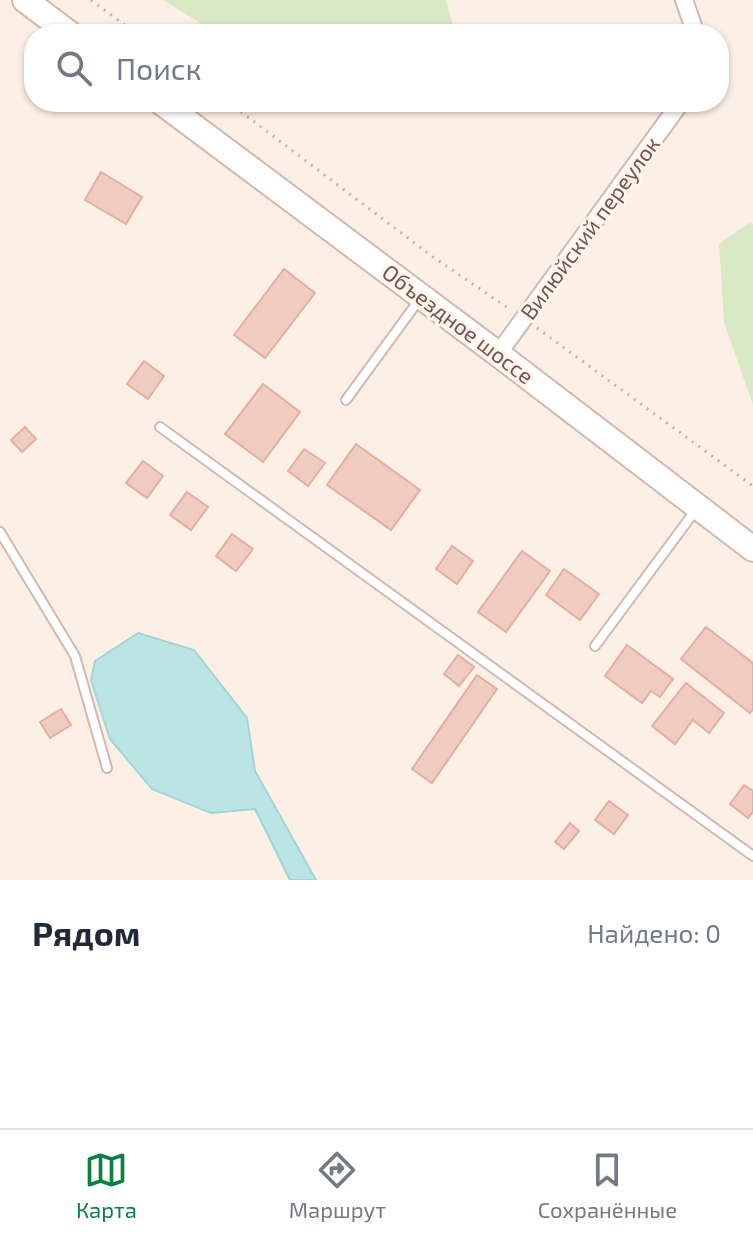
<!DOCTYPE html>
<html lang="ru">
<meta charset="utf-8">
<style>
:root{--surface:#fff;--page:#f2f2f3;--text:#1f2937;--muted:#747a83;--line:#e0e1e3;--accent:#0b8043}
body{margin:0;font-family:"Exo 2",sans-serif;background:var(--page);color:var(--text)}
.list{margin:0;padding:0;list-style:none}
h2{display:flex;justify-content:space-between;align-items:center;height:104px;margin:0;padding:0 32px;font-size:34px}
h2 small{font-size:26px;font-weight:400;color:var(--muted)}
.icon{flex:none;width:44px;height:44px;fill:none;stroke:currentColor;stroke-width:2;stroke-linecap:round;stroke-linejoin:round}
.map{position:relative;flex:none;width:753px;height:880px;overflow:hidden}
.search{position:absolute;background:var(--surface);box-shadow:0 2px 6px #0004;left:24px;right:24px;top:24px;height:88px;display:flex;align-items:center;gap:20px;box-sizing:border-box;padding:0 28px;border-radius:32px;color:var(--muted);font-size:30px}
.sheet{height:248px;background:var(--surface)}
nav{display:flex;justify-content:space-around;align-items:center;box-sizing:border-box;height:112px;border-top:2px solid var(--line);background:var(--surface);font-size:22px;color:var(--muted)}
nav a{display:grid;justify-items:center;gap:4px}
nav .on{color:var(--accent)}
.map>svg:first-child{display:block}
.green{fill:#d9e9c5}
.water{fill:#bbe5e5;stroke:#a2d6d6;stroke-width:2}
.building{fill:#f0cbbf;stroke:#e2afa0;stroke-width:2}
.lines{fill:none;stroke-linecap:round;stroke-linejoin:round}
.lane-casing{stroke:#cfb9b0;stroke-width:12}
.street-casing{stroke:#cfb9b0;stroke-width:20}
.secondary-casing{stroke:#d2b8ad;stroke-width:28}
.path{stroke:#d5aea2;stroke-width:3;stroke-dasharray:2 6;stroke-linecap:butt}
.lane{stroke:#fff;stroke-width:8}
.street{stroke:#fff;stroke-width:16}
.secondary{stroke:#fff;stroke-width:24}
.labels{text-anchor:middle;stroke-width:6;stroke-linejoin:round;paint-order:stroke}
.street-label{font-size:22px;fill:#74544c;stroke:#fef5ec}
</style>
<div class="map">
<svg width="753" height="880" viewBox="0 0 753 880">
<rect width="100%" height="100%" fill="#fcf0e6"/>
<!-- green -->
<g class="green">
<polygon points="163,0 446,0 455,34 218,34"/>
<polygon points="749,223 753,224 753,405 724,322 719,244"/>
</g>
<!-- water -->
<polygon class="water" points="138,633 194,650 247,718 255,771 316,880 290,880 255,809 211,813 152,789 110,739 91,680 95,661"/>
<!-- building -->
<g class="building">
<polygon points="101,172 142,197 126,224 85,200"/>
<polygon points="284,269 315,293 265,358 234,335"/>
<polygon points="144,361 164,376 148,399 127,384"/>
<polygon points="263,384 300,412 263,462 225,434"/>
<polygon points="25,427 36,439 22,452 11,440"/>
<polygon points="356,444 420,490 391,530 327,485"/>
<polygon points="304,449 325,463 308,486 288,471"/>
<polygon points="143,461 163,476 147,498 126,483"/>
<polygon points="187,492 208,507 191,530 170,515"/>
<polygon points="232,534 253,549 236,571 216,556"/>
<polygon points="452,546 473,561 457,584 436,569"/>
<polygon points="522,551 550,571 506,632 478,612"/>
<polygon points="564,569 599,594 580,620 546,595"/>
<polygon points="706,627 753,663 753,709 750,713 681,659"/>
<polygon points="627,645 673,679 660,697 651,691 642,703 605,676"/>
<polygon points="458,655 474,667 459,686 444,674"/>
<polygon points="477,675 497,689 432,783 412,769"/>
<polygon points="686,683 724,713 709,733 693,720 675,744 652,726"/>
<polygon points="61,709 71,725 50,738 40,722"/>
<polygon points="744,785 753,791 753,812 748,818 730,804"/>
<polygon points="609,801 628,815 614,834 595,820"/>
<polygon points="570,823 579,831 564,849 555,842"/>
</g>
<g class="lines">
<!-- lane casing -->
<g class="lane-casing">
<g id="lane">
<polyline points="346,400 419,300"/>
<polyline points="160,427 753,856"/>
<polyline points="0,532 75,656 107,768"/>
<polyline points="595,646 695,511"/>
</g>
</g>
<!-- street casing -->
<g class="street-casing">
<g id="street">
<polyline points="684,0 696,34"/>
<polyline points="498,354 681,102"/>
</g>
</g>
<!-- secondary casing -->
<g class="secondary-casing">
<g id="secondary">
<polyline points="25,0 70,34"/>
<polyline points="161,102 498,354 753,549"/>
</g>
</g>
<!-- path -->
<g class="path">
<polyline points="91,0 137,34"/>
<polyline points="228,102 433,257 511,310"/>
<polyline points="537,328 753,486"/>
</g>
<!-- lane -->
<use href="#lane" class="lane"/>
<!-- street -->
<use href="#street" class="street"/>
<!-- secondary -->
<use href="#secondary" class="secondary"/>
</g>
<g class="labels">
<!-- street labels -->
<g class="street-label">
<text transform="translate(590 228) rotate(-54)" y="8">Вилюйский переулок</text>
<text transform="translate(458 324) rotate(37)" y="8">Объездное шоссе</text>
</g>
</g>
</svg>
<div class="search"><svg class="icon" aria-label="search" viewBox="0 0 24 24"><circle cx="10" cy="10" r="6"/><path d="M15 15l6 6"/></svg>Поиск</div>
</div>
<section class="sheet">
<h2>Рядом<small>Найдено: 0</small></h2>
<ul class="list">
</ul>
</section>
<nav>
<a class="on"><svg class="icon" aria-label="map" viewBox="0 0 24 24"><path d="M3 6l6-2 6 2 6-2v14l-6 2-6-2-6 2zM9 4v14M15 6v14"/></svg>Карта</a>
<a><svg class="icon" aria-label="directions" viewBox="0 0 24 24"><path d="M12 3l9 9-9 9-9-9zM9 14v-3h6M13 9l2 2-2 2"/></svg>Маршрут</a>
<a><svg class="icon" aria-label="saved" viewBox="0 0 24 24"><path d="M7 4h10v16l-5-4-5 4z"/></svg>Сохранённые</a>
</nav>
